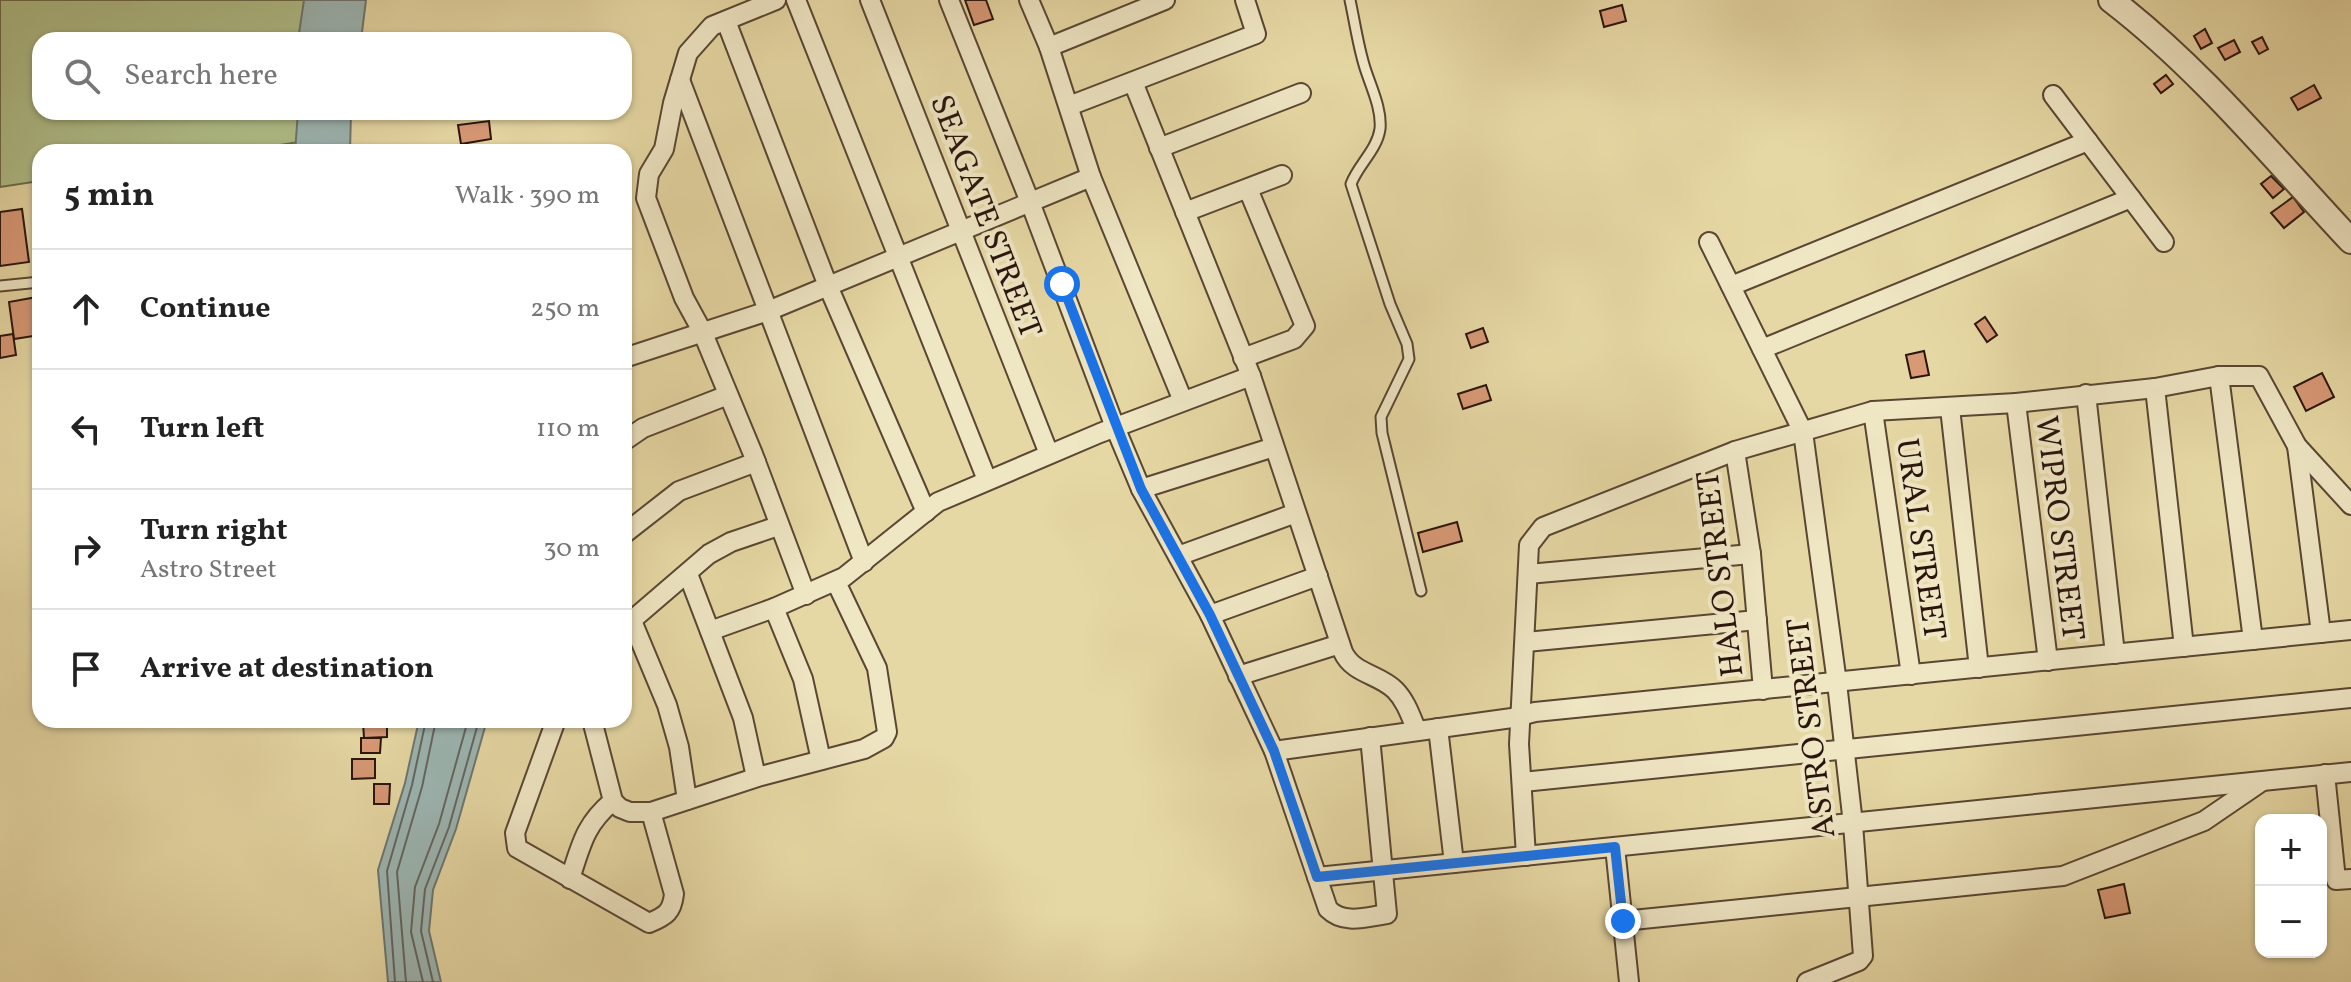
<!DOCTYPE html>
<meta charset="utf-8">
<style>
:root{--surface:#fff;--page:#f6f6f6;--text:#222;--muted:#767676;--line:#e0e0e0}
body{margin:0;font-family:Vollkorn,serif;background:var(--page);color:var(--text)}
.controls{position:absolute;right:24px;bottom:24px;display:grid;overflow:hidden;border-radius:16px;box-shadow:0 2px 6px #0004}
.controls button{width:72px;height:72px;display:grid;place-items:center;padding:0;border:0;border-bottom:2px solid var(--line);background:var(--surface);color:var(--text);font:40px sans-serif}
.stop{position:absolute;width:24px;height:24px;margin:-18px;border:6px solid #1a73e8;border-radius:50%;background:#fff}
.stop.end{background:#1a73e8;border-color:#fff;box-shadow:0 2px 8px #0008}
.list{margin:0;padding:0;list-style:none}
h2{display:flex;justify-content:space-between;align-items:center;height:104px;margin:0;padding:0 32px;font-size:34px}
h2 small{font-size:26px;font-weight:400;color:var(--muted)}
.list li{display:grid;grid-template-columns:52px 1fr auto;gap:24px;align-items:center;box-sizing:border-box;height:120px;padding:0 32px;border-top:2px solid var(--line)}
.list b{display:block;font-size:30px;white-space:nowrap}
.list p{margin:0;font-size:26px;white-space:nowrap;color:var(--muted)}
.list em{font-size:26px;font-style:normal;color:var(--muted)}
.icon{flex:none;width:44px;height:44px;fill:none;stroke:currentColor;stroke-width:2;stroke-linecap:round;stroke-linejoin:round}
.map{position:relative;flex:none;width:2351px;height:982px;overflow:hidden}
.search{position:absolute;background:var(--surface);box-shadow:0 2px 6px #0004;left:32px;top:32px;width:600px;height:88px;display:flex;align-items:center;gap:20px;box-sizing:border-box;padding:0 28px;border-radius:24px;color:var(--muted);font-size:30px}
.panel{position:absolute;background:var(--surface);box-shadow:0 2px 6px #0004;left:32px;top:144px;width:600px;height:584px;border-radius:24px}
.map>svg:first-child{display:block}
.green{fill:#b0c08a;stroke:#6d6a4c;stroke-width:2}
.water{fill:#9cb6b3;stroke:#6e7671;stroke-width:2}
.lines{fill:none;stroke-linecap:round;stroke-linejoin:round}
.shore{stroke:#636660;stroke-width:2}
.building{fill:#d89976;stroke:#2a150d;stroke-width:2}
.service-casing{stroke:#594633;stroke-width:13}
.minor-casing{stroke:#594633;stroke-width:22}
.tertiary-casing{stroke:#594633;stroke-width:28}
.service{stroke:#efe6c4;stroke-width:9}
.minor{stroke:#efe6c4;stroke-width:18}
.tertiary{stroke:#efe6c4;stroke-width:24}
.route{stroke:#1a73e8;stroke-width:10}
.labels{text-anchor:middle;stroke-width:8;stroke-linejoin:round;paint-order:stroke}
.street-label{font-size:32px;fill:#2a150d;stroke:#efe6c4}
</style>
<div class="map">
<svg width="2351" height="982" viewBox="0 0 2351 982">
<rect width="100%" height="100%" fill="#e6d8a4"/>
<filter id="stains"><feTurbulence type="fractalNoise" baseFrequency=".0025" numOctaves="4"/><feColorMatrix values="0 0 0 0 .2 0 0 0 0 .09 0 0 0 0 .02 0 0 0 .5 -.17"/></filter>
<radialGradient id="worn" r=".72"><stop offset=".6" stop-color="#630" stop-opacity="0"/><stop offset="1" stop-color="#630" stop-opacity=".3"/></radialGradient>
<!-- green -->
<polygon class="green" points="0,0 337,0 337,40 40,40 40,112 337,112 338,136 234,152 40,152 40,181 0,187"/>
<!-- water -->
<g class="water">
<polygon points="304,0 366,0 361,40 298,40"/>
<polygon points="298,112 351,112 350,152 295,152"/>
<polygon points="419,720 487,720 456,829 433,890 429,931 441,982 388,982 378,870 405,783"/>
</g>
<g class="lines">
<!-- shore -->
<g class="shore">
<polyline points="395,982 387,871 412,785 426,720"/>
<polyline points="406,982 397,872 422,787 436,720"/>
<polyline points="423,982 411,932 415,887 439,824 468,720"/>
<polyline points="433,982 421,931 425,889 449,827 479,720"/>
</g>
</g>
<!-- building -->
<g class="building">
<polygon points="965,0 986,0 993,19 974,25"/>
<polygon points="1622,5 1626,21 1604,27 1600,11"/>
<polygon points="2205,29 2212,43 2201,49 2194,36"/>
<polygon points="2262,37 2268,49 2259,54 2252,42"/>
<polygon points="2234,40 2240,52 2225,60 2218,48"/>
<polygon points="2166,75 2173,84 2161,93 2154,84"/>
<polygon points="2314,85 2321,98 2298,110 2291,98"/>
<polygon points="489,121 491,139 461,144 458,125"/>
<polygon points="2271,176 2284,189 2273,198 2261,184"/>
<polygon points="2293,197 2304,212 2284,228 2271,213"/>
<polygon points="22,209 29,262 0,266 0,212"/>
<polygon points="37,297 40,335 14,339 9,302"/>
<polygon points="1985,317 1997,335 1987,342 1975,324"/>
<polygon points="1483,328 1488,342 1471,348 1466,334"/>
<polygon points="13,334 16,355 0,358 0,336"/>
<polygon points="1924,351 1929,375 1911,378 1906,355"/>
<polygon points="2322,373 2334,397 2306,411 2294,387"/>
<polygon points="1486,385 1491,400 1463,409 1458,394"/>
<polygon points="1457,522 1462,541 1423,552 1418,533"/>
<polygon points="363,722 387,722 387,737 364,738"/>
<polygon points="361,738 381,738 380,753 361,753"/>
<polygon points="352,759 375,759 375,778 352,779"/>
<polygon points="374,784 390,784 389,804 374,804"/>
<polygon points="2124,884 2130,913 2105,918 2098,890"/>
</g>
<g class="lines">
<!-- service casing -->
<g class="service-casing">
<g id="service">
<path d="M1350,0C1355,23 1358,46 1365,68C1371,87 1382,109 1380,129C1377,150 1358,165 1351,184L1390,304L1407,344L1409,359L1381,417L1382,433L1421,591"/>
<polyline points="0,286 40,282"/>
</g>
</g>
<!-- minor casing -->
<g class="minor-casing">
<g id="minor">
<polyline points="776,0 712,26 688,53 673,103 664,149 649,174 646,198 684,298 702,331 753,454 806,595"/>
<polyline points="796,0 987,480"/>
<polyline points="870,0 1049,454"/>
<path d="M949,0L1030,202L1115,427L1141,489L1210,615L1274,751L1328,909C1344,925 1366,917 1387,914L1370,737"/>
<polyline points="1029,0 1049,47 1091,177 1183,401"/>
<polyline points="726,21 828,286 926,512"/>
<polyline points="1049,47 1165,0"/>
<polyline points="680,80 864,562"/>
<path d="M1133,82L1251,376L1343,652C1353,674 1379,674 1395,690C1406,701 1411,717 1417,731"/>
<polyline points="2053,95 2164,242"/>
<polyline points="1069,106 1256,34 1245,0"/>
<polyline points="1159,148 1301,93"/>
<polyline points="1185,212 1282,175"/>
<polyline points="1709,242 1803,432 1837,683 1853,824 1863,956 1859,961 1807,982"/>
<polyline points="1731,286 2088,141"/>
<polyline points="1762,349 2131,198"/>
<polyline points="624,358 768,311 1091,177"/>
<polyline points="1243,358 1294,339 1305,326 1248,189"/>
<polyline points="2219,376 2253,640"/>
<polyline points="2155,388 2184,647"/>
<polyline points="2086,394 2115,654"/>
<polyline points="2016,403 2048,661"/>
<polyline points="1950,408 1979,668"/>
<polyline points="1873,411 1911,675"/>
<polyline points="624,441 643,428 728,395"/>
<polyline points="2297,446 2321,633"/>
<polyline points="1735,451 1751,554 1763,690"/>
<polyline points="1141,489 1274,447"/>
<polyline points="624,534 679,491 756,462"/>
<polyline points="1178,556 1296,513"/>
<polyline points="688,574 743,718 756,777"/>
<polyline points="1528,574 1751,554"/>
<polyline points="774,608 803,679 821,760"/>
<polyline points="1210,615 1318,576"/>
<polyline points="632,621 667,705 679,747 687,800"/>
<polyline points="624,627 709,554 731,542 778,526"/>
<polyline points="710,631 774,608 844,577 938,502 1100,433 1251,376"/>
<polyline points="1526,642 1757,620"/>
<polyline points="1238,676 1340,644"/>
<path d="M556,720L515,833L517,848L649,923C666,916 672,912 674,894L651,812"/>
<polyline points="592,720 613,801 620,808 630,812 651,812 761,776 864,749 884,738 887,732 877,668 836,582"/>
<polyline points="1438,728 1454,863"/>
<polyline points="1274,751 1512,718 1535,712 2351,630"/>
<polyline points="2325,774 2336,880 2351,879"/>
<polyline points="1523,782 2351,698"/>
<polyline points="1615,847 1629,982"/>
<polyline points="1526,856 1519,744 1529,545 1543,527 1735,451 1873,411 2016,403 2155,388 2219,376 2259,376 2297,446 2351,505"/>
<polyline points="1317,877 2351,772"/>
<path d="M570,879C581,845 585,824 613,801"/>
<polyline points="1623,921 2063,876 2204,821 2261,782"/>
</g>
</g>
<!-- tertiary casing -->
<g class="tertiary-casing">
<path id="tertiary" d="M2111,0C2201,69 2274,159 2351,241"/>
</g>
<!-- service -->
<use href="#service" class="service"/>
<!-- minor -->
<use href="#minor" class="minor"/>
<!-- tertiary -->
<use href="#tertiary" class="tertiary"/>
</g>
<g class="lines">
<!-- route -->
<polyline class="route" points="1062,284 1141,489 1210,615 1274,751 1317,877 1615,847 1623,921"/>
</g>
<g class="labels">
<!-- street labels -->
<g class="street-label">
<text transform="translate(987 216) rotate(69)" y="11">SEAGATE STREET</text>
<text transform="translate(2061 528) rotate(83)" y="11">WIPRO STREET</text>
<text transform="translate(1922 539) rotate(82)" y="11">URAL STREET</text>
<text transform="translate(1719 574) rotate(-97)" y="11">HALO STREET</text>
<text transform="translate(1810 728) rotate(-97)" y="11">ASTRO STREET</text>
</g>
</g>
<rect width="100%" height="100%" filter="url(#stains)"/>
<rect width="100%" height="100%" fill="url(#worn)"/>
</svg>
<div class="controls">
<button>+</button>
<button>−</button>
</div>
<div class="stop" style="left:1062px;top:284px"></div>
<div class="stop end" style="left:1623px;top:921px"></div>
<div class="search"><svg class="icon" aria-label="search" viewBox="0 0 24 24"><circle cx="10" cy="10" r="6"/><path d="M15 15l6 6"/></svg>Search here</div>
<section class="panel">
<h2>5 min<small>Walk · 390 m</small></h2>
<ul class="list">
<li><svg class="icon" aria-label="ahead" viewBox="0 0 24 24"><path d="M12 20V5M6 11l6-6 6 6"/></svg><div><b>Continue</b></div><em>250 m</em></li>
<li><svg class="icon" aria-label="left" viewBox="0 0 24 24"><path d="M17 20v-9H6M10 6l-5 5 5 5"/></svg><div><b>Turn left</b></div><em>110 m</em></li>
<li><svg class="icon" aria-label="right" viewBox="0 0 24 24"><path d="M7 20v-9h11M14 6l5 5-5 5"/></svg><div><b>Turn right</b><p>Astro Street</p></div><em>30 m</em></li>
<li><svg class="icon" aria-label="arrive" viewBox="0 0 24 24"><path d="M6 21V4h12l-3 4 3 4H6"/></svg><div><b>Arrive at destination</b></div></li>
</ul>
</section>
</div>
